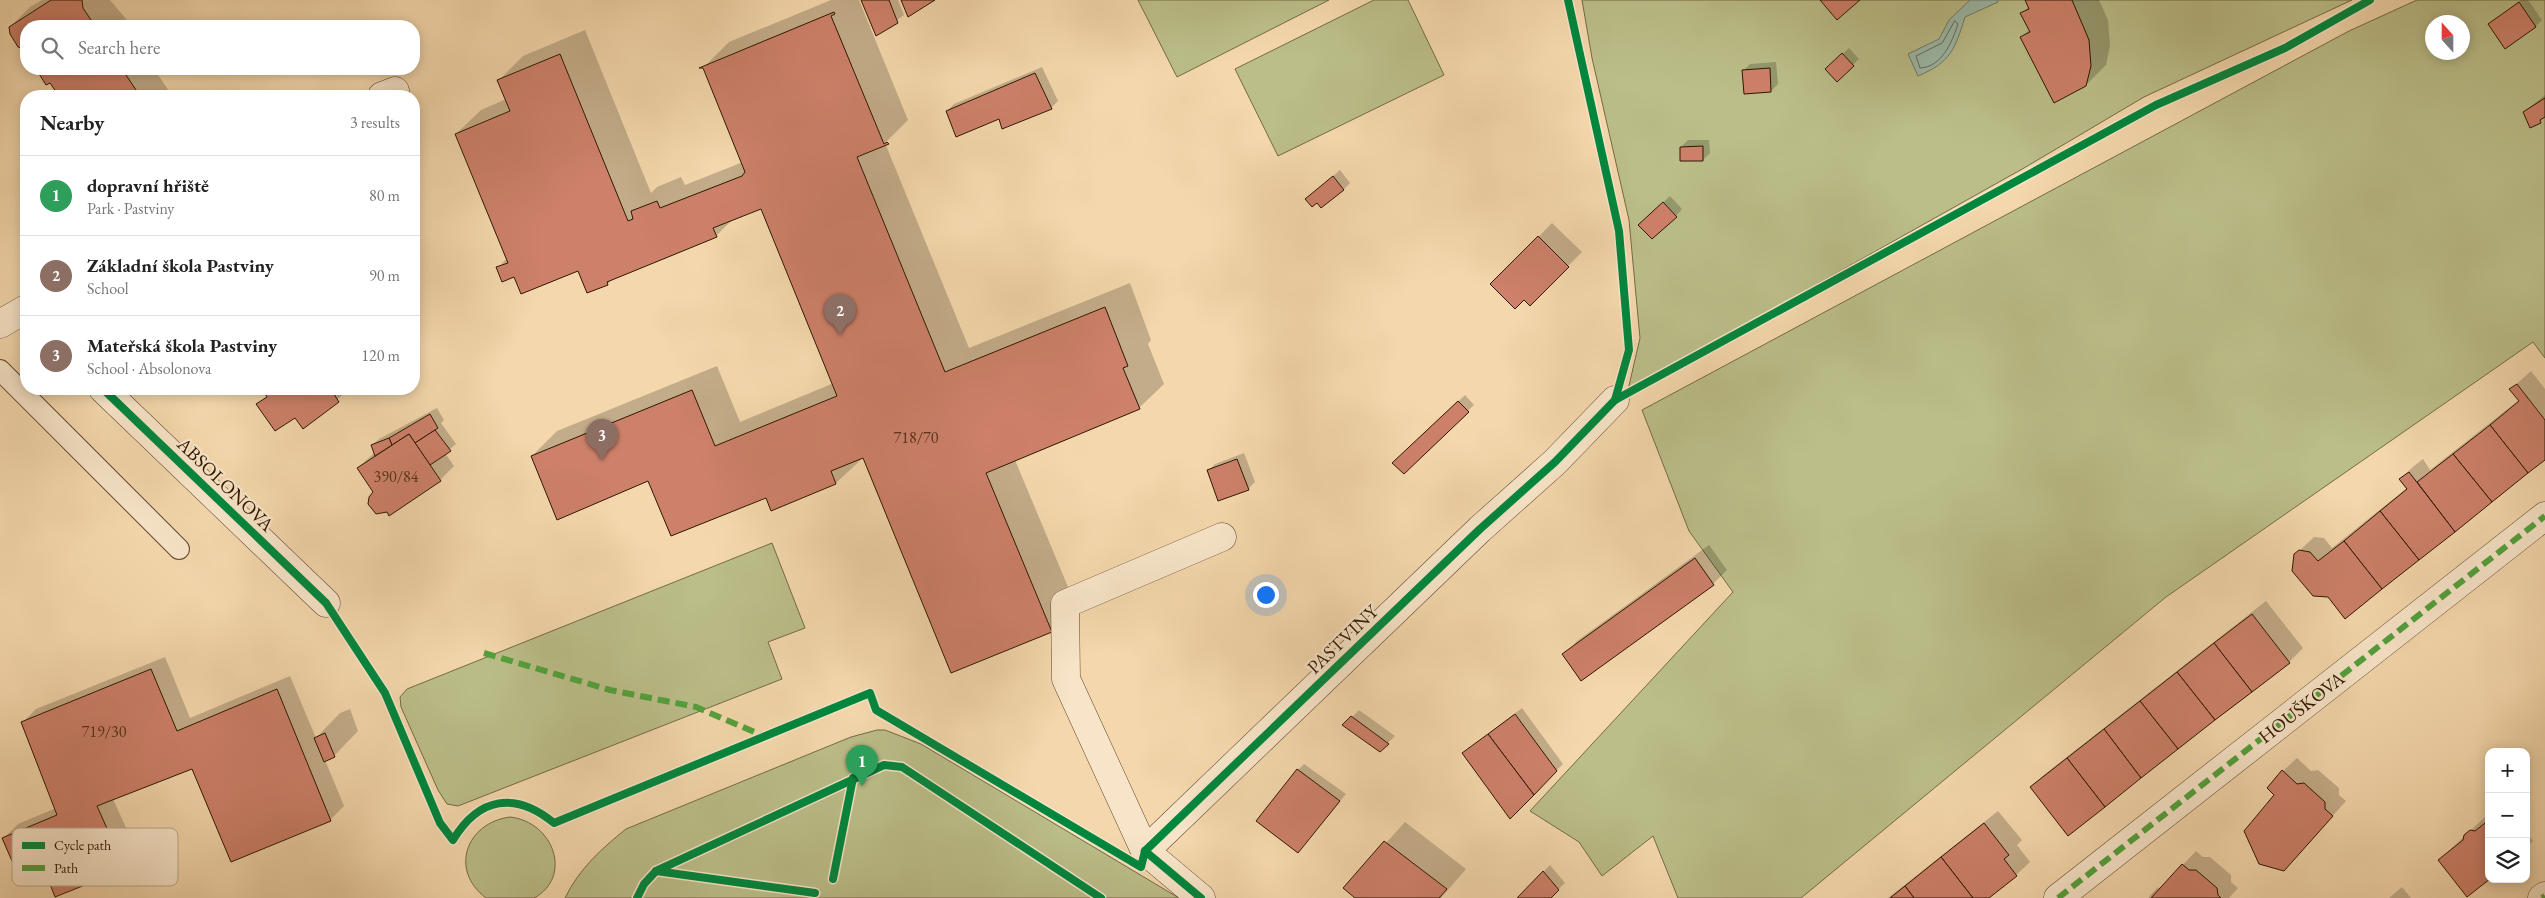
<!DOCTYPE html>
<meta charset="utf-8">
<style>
:root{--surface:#fff;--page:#f6f6f6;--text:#222;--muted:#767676;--line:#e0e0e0;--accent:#d93025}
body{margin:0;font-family:"EB Garamond",serif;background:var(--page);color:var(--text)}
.controls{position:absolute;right:15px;bottom:15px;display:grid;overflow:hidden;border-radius:10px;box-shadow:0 2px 12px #0003}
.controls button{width:45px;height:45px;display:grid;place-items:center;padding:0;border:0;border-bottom:1px solid var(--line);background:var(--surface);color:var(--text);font:25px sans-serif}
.compass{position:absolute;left:2425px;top:15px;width:45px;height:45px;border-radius:50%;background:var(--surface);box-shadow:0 2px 12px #0003;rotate:339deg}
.you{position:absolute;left:1265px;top:594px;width:18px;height:18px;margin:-12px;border:4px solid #fff;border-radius:50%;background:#1a73e8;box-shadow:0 0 0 8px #1a73e833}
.badge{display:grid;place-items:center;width:32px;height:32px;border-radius:50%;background:var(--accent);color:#fff;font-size:16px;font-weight:700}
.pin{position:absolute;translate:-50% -41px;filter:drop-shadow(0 1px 2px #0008)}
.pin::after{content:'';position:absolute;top:26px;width:18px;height:15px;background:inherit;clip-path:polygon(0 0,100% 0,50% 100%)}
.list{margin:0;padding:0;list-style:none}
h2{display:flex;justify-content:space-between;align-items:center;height:65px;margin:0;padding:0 20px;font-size:21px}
h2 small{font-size:16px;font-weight:400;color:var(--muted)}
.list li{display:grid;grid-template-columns:32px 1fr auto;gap:15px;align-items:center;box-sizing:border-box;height:80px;padding:0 20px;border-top:1px solid var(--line)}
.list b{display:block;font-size:19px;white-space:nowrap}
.list p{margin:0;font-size:16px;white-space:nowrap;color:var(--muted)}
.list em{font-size:16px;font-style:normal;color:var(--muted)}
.icon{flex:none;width:28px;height:28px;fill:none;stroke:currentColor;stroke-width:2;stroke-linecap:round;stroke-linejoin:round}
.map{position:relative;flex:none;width:2545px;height:898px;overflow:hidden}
.search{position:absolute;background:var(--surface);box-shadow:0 2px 12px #0003;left:20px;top:20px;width:400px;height:55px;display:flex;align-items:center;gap:12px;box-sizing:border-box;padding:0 18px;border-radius:20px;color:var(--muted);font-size:19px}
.panel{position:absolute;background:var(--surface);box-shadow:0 2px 12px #0003;left:20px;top:90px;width:400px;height:305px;border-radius:20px}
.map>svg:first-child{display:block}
.green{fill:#bbbe89;stroke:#746a44;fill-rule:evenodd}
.water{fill:#9cbaaa;stroke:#707966}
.shadow{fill:#0003}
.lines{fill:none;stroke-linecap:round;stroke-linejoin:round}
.shore{stroke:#656855;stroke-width:1}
.building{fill:#cd806a;stroke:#2e1700}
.lane-casing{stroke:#60472b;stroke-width:22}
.street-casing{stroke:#60472b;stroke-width:29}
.lane{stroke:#f8e5c9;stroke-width:20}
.street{stroke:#f8e5c9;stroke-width:28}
.quiet{stroke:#52a13c;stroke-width:6;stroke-dasharray:12 6;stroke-linecap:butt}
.cycleway-casing{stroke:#f8e5c9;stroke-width:11}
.cycleway{stroke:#00873e;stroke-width:8}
.labels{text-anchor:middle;stroke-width:4.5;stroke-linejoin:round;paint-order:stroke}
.number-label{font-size:16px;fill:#56311a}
.street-label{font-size:19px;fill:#2e1700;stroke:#f8e5c9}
.key{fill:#f8e5c9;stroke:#bba78d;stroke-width:1}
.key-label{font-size:14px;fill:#2e1700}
</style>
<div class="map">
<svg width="2545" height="898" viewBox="0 0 2545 898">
<rect width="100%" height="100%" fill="#f4d7ac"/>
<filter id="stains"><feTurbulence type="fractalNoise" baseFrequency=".004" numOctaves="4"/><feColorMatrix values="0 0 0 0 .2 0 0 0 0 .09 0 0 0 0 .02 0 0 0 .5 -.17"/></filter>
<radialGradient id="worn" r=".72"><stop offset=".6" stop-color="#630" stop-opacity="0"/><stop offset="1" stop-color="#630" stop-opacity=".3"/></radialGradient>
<!-- green -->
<g class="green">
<polygon points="1138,0 1329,0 1177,77"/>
<polygon points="1374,0 1408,0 1444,75 1278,156 1235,69"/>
<polygon points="1582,0 2352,0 2144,97 2024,168 1628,390 1640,338 1629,220 1592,58"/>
<path d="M2417,0H2545V358L2533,342L2166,597L1801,898H1678L1653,836L1602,876L1579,842L1530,811L1733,592L1689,531L1642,410L2349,31ZM2432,22H2462V52H2432Z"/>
<polygon points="772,543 805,628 768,642 782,679 458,806 447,804 438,790 401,707 400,697 407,689"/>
<path d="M877,730H885L921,744L1179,898H565C579,869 601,849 626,829L851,737Z"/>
<path d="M510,817C554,822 573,877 534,898H486C449,870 466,823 510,817Z"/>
</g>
<!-- water -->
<path class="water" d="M1970,0H1997L1998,2L1965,17C1955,49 1951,62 1918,76L1908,54L1939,39L1949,20Z"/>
<!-- shadow -->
<g class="shadow">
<polygon points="42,0 110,0 126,19 127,26 26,26 26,51 10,27 30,7"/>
<polygon points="831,0 859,0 908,120 885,143 969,348 1130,283 1151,340 1148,344 1164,384 1139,408 1015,460 1076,606 1051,631 864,457 836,483 772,509 767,496 649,480 532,456 557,431 717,366 740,422 834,383 762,207 733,219 716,236 613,278 608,284 578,269 498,268 507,258 456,134 481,110 506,99 499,80 523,56 585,30 651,193 657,187 681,177 685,185 743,162 704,67 729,42"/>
<polygon points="862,0 898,0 904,15 877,35"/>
<polygon points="2026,0 2099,0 2108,20 2110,46 2106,65 2086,85 2022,37 2030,29 2022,14 2029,6"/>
<polygon points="2521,0 2528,0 2542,20 2535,27 2489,24"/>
<polygon points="1849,48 1859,59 1837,80 1827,69"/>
<polygon points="1776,62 1778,84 1771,91 1743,71 1750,64"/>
<polygon points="1042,67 1058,101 1051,108 1003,128 999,118 947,111 954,104"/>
<polygon points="38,69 154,69 171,94 177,96 60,96 50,81 47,83"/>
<polygon points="2545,95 2545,117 2531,126 2524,112"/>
<polygon points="1688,140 1709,140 1710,153 1703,160 1681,147"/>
<polygon points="1340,170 1350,183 1344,189 1322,207 1318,202 1307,199"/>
<polygon points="1670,196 1682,209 1676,216 1646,218"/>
<polygon points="1552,223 1582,252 1530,304 1524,298 1492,284"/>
<polygon points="2531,371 2545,389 2545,458 2345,617 2296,554 2314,537 2324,538 2332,548 2407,488 2400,479 2414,466 2423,459 2430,470 2519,400 2511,389"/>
<polygon points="263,389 350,389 303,427 295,416 258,405 268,395"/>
<polygon points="1465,395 1474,405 1404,472 1394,463"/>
<polygon points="437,408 444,420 441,423 456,444 445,453 454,466 440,480 390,514 358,468 375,452 372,445 379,439"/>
<polygon points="1244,453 1255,482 1248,489 1208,471 1215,464"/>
<polygon points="1709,545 1727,570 1713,584 1564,655 1577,641"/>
<polygon points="2266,601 2303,648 2289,662 2068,834 2031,787 2045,774"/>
<polygon points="165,657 190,718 290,676 316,738 340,713 350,709 358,731 334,756 325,760 344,806 330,820 193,767 113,799 138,854 124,868 37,849 4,838 18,824 56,808 22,723 36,709"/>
<polygon points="1522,708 1563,764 1510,817 1463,753"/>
<polygon points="1359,710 1395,736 1380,751 1344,725"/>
<polygon points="2297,758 2311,771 2318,770 2339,788 2339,795 2346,801 2284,870 2276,795 2283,771"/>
<polygon points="1304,764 1346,794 1304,845 1298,770"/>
<polygon points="1998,811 2022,840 2017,845 2030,862 2016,875 1987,898 1888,898"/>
<polygon points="2485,817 2489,817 2489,878 2439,860"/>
<polygon points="1405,822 1466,869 1441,898 1357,898 1345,888"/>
<polygon points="2526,832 2533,841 2526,848"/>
<polygon points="2196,851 2203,857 2210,857 2231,875 2231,882 2238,888 2229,898 2148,898 2158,887 2160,889"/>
<polygon points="1550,865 1565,883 1549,898 1518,898"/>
<polygon points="2402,887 2411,898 2389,898"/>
</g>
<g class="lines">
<!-- shore -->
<path class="shore" d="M1955,21L1958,24C1952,42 1942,67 1920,68L1916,56L1942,43Z"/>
</g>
<!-- building -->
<g class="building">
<polygon points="51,0 82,0 83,8 95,26 26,26 26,53 23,48 18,47 10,34 9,27"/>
<polygon points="861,0 889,0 898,23 876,36"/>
<polygon points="901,0 935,0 908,17"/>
<polygon points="1820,0 1860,0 1837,20"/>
<polygon points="2025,0 2072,0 2089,40 2091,66 2086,86 2054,103 2020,37 2030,32 2020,13 2029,9"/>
<polygon points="2519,2 2536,27 2505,49 2488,24"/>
<polygon points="834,12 835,14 831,16 884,144 887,142 889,144 857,157 945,372 1105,307 1128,366 1123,368 1140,409 986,473 1052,632 951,673 863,458 831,471 836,484 771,511 766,498 671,536 648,481 557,520 531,456 692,390 715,446 837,396 761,209 713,228 717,237 607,282 608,285 587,293 578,271 521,294 514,277 502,282 496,267 508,263 455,134 510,111 497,80 560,54 628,221 633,219 631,211 657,201 660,208 742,176 745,172 703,68 699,68"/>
<polygon points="1842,53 1854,66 1837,82 1825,69"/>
<polygon points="1770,68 1771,92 1744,94 1742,70"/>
<polygon points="36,69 122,69 140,96 59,96 50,83 46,85"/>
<polygon points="1035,73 1052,109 1002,129 999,119 956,137 946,111"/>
<polygon points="2545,98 2545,117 2540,120 2541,123 2530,128 2523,112"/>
<polygon points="1703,146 1703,161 1680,161 1680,147"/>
<polygon points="1333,176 1344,190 1321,208 1317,203 1312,207 1305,199"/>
<polygon points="1663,202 1677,217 1652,239 1638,225"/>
<polygon points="1538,236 1569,267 1530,306 1524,300 1515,309 1490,284"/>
<polygon points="2517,384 2545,420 2545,460 2528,473 2490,425 2519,401 2509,389"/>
<polygon points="262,389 334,389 332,391 339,402 303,429 295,418 275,431 256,404 267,397"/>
<polygon points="1458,401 1469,412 1404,474 1392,463"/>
<polygon points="430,414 438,428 415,443 409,434 392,445 389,438"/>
<polygon points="2490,425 2528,473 2492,502 2453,454"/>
<polygon points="435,430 451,451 430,465 415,443"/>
<polygon points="409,434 441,481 389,516 387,512 376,514 368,504 369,497 373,492 357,468"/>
<polygon points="389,438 392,445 375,456 371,445"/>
<polygon points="2453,454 2492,502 2455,532 2417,482"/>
<polygon points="1237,459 1249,490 1218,501 1207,470"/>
<polygon points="2409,472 2455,532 2419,560 2380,511 2407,489 2399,479"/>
<polygon points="2380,511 2419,560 2382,589 2344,541"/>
<polygon points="2344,541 2382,589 2345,619 2328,597 2313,596 2292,571 2294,554 2299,550 2310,552 2318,561"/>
<polygon points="1695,558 1714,585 1581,681 1562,654"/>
<polygon points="2252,614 2290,663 2252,692 2214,643"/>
<polygon points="2214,643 2252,692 2215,720 2177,672"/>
<polygon points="151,669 177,731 277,689 331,821 231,862 192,769 97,806 125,869 55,897 37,851 12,861 2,838 57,815 21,722"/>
<polygon points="2177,672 2215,720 2178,749 2140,701"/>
<polygon points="2140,701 2178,749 2141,778 2104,729"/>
<polygon points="1515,714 1557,771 1534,795 1488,734"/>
<polygon points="1351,716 1389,744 1380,752 1342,725"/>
<polygon points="2104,729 2141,778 2105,807 2067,758"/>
<polygon points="325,733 335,757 324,762 314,738"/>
<polygon points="1488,734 1534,795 1510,819 1462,753"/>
<polygon points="2067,758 2105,807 2068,836 2030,787"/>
<polygon points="1297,769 1340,801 1298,853 1256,821"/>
<polygon points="2282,770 2297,784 2304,783 2325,802 2325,809 2333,816 2284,871 2259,864 2244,831 2274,795 2267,788"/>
<polygon points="2489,820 2490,879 2467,897 2438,860 2463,840 2464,835 2470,830 2475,831"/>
<polygon points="1984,823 2009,855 2004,859 2017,876 1989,898 1973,898 1941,857"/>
<polygon points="1384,841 1447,889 1439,898 1355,898 1343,888"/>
<polygon points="1941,857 1973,898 1914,898 1905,886"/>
<polygon points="2182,864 2189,870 2196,870 2217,888 2218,895 2221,898 2151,898"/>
<polygon points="1543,871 1559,890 1551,898 1517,898"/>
<polygon points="1905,886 1914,898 1890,898"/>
</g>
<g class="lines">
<!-- lane casing -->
<g class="lane-casing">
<polyline id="lane" points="0,370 179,549"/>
</g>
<!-- street casing -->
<g class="street-casing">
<g id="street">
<polyline points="382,96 395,91"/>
<polyline points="0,324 26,309"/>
<polyline points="103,389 326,603"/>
<polyline points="1145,851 1480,529 1555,462 1615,400"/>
<polyline points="1201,898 1145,851 1066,679 1065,604 1222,537"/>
<polyline points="2058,898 2545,516"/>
<polyline points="2542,898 2545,896"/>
</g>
</g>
<!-- lane -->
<use href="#lane" class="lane"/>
<!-- street -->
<use href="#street" class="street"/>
<!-- quiet -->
<g class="quiet">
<polyline points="484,653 610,690 696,707 766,737"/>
<polyline points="2058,898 2545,516"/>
<polyline points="2542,898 2545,896"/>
</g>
<!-- cycleway casing -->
<g class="cycleway-casing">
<g id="cycleway">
<polyline points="1568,0 1619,231 1629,350 1615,400"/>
<path d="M103,389L326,603L385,693L440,823L453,840C479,797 515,791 554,823L870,693L876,710L1141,867L1145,851"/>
<polyline points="1145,851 1480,529 1555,462 1615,400 2156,105 2285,48 2370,0"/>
<polyline points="1145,851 1201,898"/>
<polyline points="656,871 815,893"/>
<polyline points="833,879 853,778"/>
<polyline points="637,898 644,884 656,871 884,765 902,767 1101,898"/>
</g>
</g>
<!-- cycleway -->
<use href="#cycleway" class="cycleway"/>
</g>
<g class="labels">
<!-- number labels -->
<g class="number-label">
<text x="916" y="443">718/70</text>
<text x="396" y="482">390/84</text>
<text x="104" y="737">719/30</text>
</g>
<!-- street labels -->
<g class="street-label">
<text transform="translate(226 484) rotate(44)" y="7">ABSOLONOVA</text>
<text transform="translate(1342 639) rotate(-44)" y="7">PASTVINY</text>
<text transform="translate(2301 707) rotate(-38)" y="7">HOUŠKOVA</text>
</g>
</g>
<!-- legend -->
<rect x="12" y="828" width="166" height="58" rx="8" class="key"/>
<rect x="22" y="842" width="23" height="7" fill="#00873e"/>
<rect x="22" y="865" width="23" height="6" fill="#52a13c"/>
<g class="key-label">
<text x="54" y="850">Cycle path</text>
<text x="54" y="873">Path</text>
</g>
<rect width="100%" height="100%" filter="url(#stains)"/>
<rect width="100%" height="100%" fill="url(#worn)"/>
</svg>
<div class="controls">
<button>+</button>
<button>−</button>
<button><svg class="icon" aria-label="layers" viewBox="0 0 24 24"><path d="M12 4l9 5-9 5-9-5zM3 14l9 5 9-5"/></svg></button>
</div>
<svg class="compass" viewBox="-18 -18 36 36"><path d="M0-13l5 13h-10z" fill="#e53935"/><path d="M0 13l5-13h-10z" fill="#767676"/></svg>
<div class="you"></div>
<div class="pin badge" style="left:862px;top:786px;background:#2e9e5b">1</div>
<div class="pin badge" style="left:840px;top:335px;background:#8d6e63">2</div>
<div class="pin badge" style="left:602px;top:460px;background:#8d6e63">3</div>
<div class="search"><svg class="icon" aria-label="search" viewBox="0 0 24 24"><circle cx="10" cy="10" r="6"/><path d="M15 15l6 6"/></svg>Search here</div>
<section class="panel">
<h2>Nearby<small>3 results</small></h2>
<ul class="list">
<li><span class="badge" style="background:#2e9e5b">1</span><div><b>dopravní hřiště</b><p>Park · Pastviny</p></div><em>80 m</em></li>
<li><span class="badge" style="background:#8d6e63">2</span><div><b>Základní škola Pastviny</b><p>School</p></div><em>90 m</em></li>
<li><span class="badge" style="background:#8d6e63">3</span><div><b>Mateřská škola Pastviny</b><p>School · Absolonova</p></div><em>120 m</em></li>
</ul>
</section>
</div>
